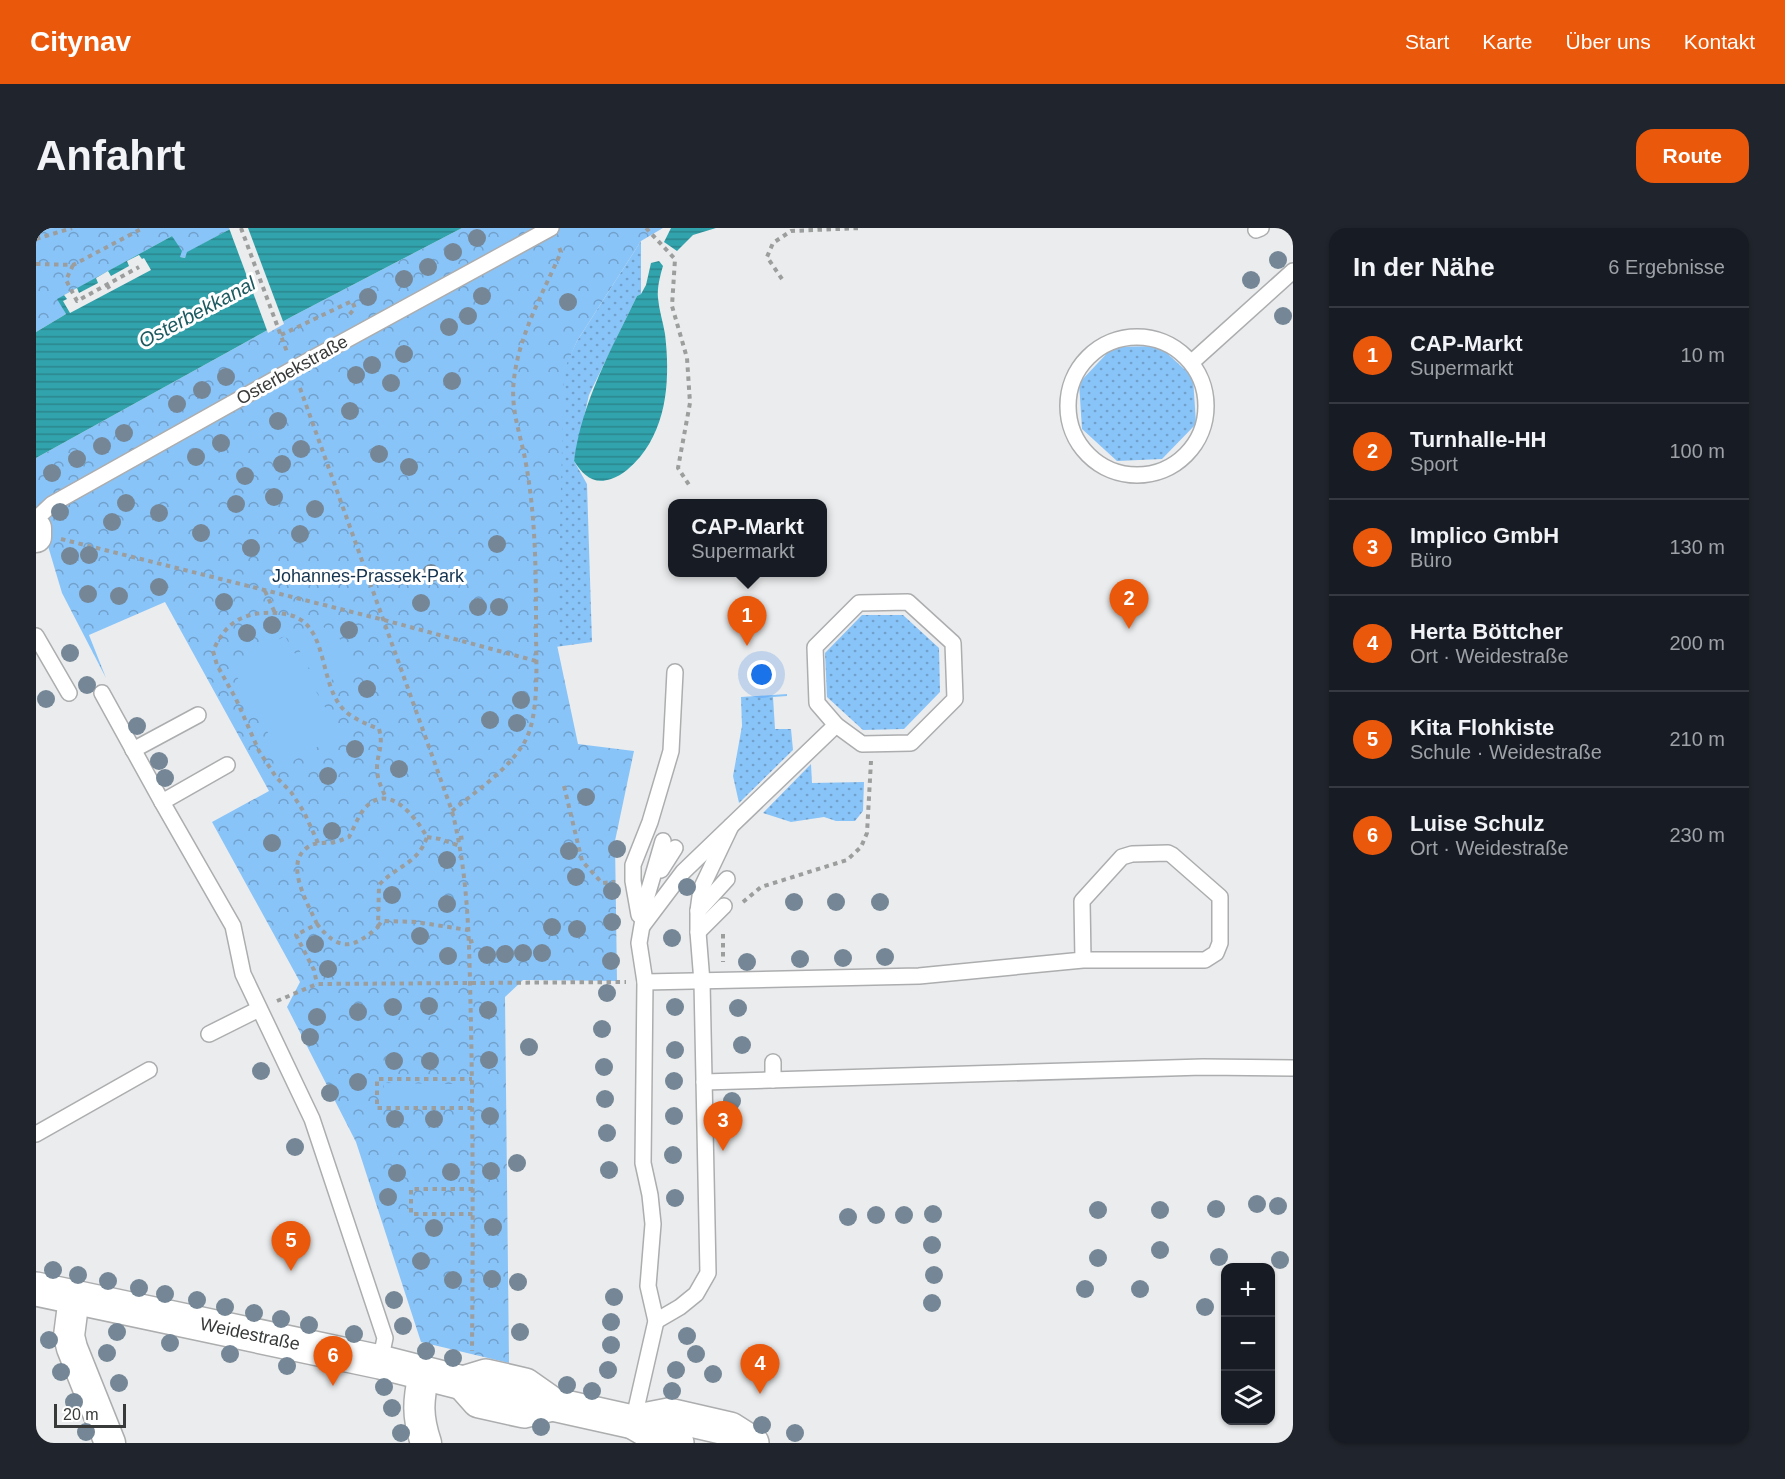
<!DOCTYPE html>
<html lang="de">
<meta charset="utf-8">
<style>
:root{--surface:#171b24;--page:#20242c;--text:#f1f3f6;--muted:#9ea1a6;--line:#363941;--accent:#ea580c}
body{margin:0;font-family:Helvetica,sans-serif;background:var(--page);color:var(--text)}
.controls{position:absolute;right:18px;bottom:18px;display:grid;overflow:hidden;border-radius:12px;box-shadow:0 2px 4px #0004}
.controls button{width:54px;height:54px;display:grid;place-items:center;padding:0;border:0;border-bottom:2px solid var(--line);background:var(--surface);color:var(--text);font:30px sans-serif}
.scale{position:absolute;left:18px;bottom:15px;width:72px;box-sizing:border-box;padding-left:6px;border:3px solid #383939;border-top:0;font-size:16px;line-height:21px;white-space:nowrap;color:#383939;-webkit-text-stroke:4px #fff;paint-order:stroke}
.you{position:absolute;left:726px;top:447px;width:21px;height:21px;margin:-15px;border:4px solid #fff;border-radius:50%;background:#1a73e8;box-shadow:0 0 0 9px #1a73e833}
.badge{display:grid;place-items:center;width:39px;height:39px;border-radius:50%;background:var(--accent);color:#fff;font-size:20px;font-weight:700}
.pin{position:absolute;translate:-50% -50px;filter:drop-shadow(0 2px 3px #0008)}
.pin::after{content:'';position:absolute;top:32px;width:21px;height:18px;background:inherit;clip-path:polygon(0 0,100% 0,50% 100%)}
.popup{position:absolute;left:632px;top:271px;width:159px;height:78px;box-sizing:border-box;display:grid;place-content:center;border-radius:12px;background:var(--surface);filter:drop-shadow(0 2px 4px #0005);font-size:20px;white-space:nowrap;color:var(--muted)}
.popup b{font-size:22px;color:var(--text)}
.popup::after{content:'';position:absolute;left:50%;top:100%;margin-left:-12px;border:12px solid transparent;border-top-color:var(--surface)}
.list{margin:0;padding:0;list-style:none}
h2{display:flex;justify-content:space-between;align-items:center;height:78px;margin:0;padding:0 24px;font-size:26px}
h2 small{font-size:20px;font-weight:400;color:var(--muted)}
.list li{display:grid;grid-template-columns:39px 1fr auto;gap:18px;align-items:center;box-sizing:border-box;height:96px;padding:0 24px;border-top:2px solid var(--line)}
.list b{display:block;font-size:22px;white-space:nowrap}
.list p{margin:0;font-size:20px;white-space:nowrap;color:var(--muted)}
.list em{font-size:20px;font-style:normal;color:var(--muted)}
.icon{flex:none;width:33px;height:33px;fill:none;stroke:currentColor;stroke-width:2;stroke-linecap:round;stroke-linejoin:round}
.map{position:relative;flex:none;width:1257px;height:1215px;overflow:hidden;border-radius:18px}
header{display:flex;align-items:center;gap:36px;box-sizing:border-box;height:84px;padding:0 30px;background:var(--accent);color:#fff}
header strong{font-size:28px}
nav{display:flex;gap:33px;margin-inline-start:auto;font-size:21px}
.intro{display:flex;align-items:center;justify-content:space-between;box-sizing:border-box;height:144px;padding:0 36px}
h1{margin:0;font-size:42px}
.button{padding:15px 27px;border-radius:18px;background:var(--accent);color:#fff;font-size:21px;font-weight:700}
main{display:flex;gap:36px;padding:0 36px}
aside{flex:1;background:var(--surface);border-radius:18px;box-shadow:0 2px 4px #0004}
.map>svg:first-child{display:block}
.grass{fill:url(#grass-dots)}
.forest{fill:url(#forest-crowns)}
.garden{fill:#89c4f9}
.water{fill:url(#water-rules)}
.pier{fill:#ebeced}
.lines{fill:none;stroke-linecap:round;stroke-linejoin:round}
.service-casing{stroke:#acadae;stroke-width:18}
.minor-casing{stroke:#acadae;stroke-width:33}
.tertiary-casing{stroke:#acadae;stroke-width:36}
.path{stroke:#9c9d9d;stroke-width:4;stroke-dasharray:4.5 4.5;stroke-linecap:butt}
.service{stroke:#fff;stroke-width:15}
.minor{stroke:#fff;stroke-width:30}
.tertiary{stroke:#fff;stroke-width:33}
.tree{fill:#758796}
.labels{text-anchor:middle;stroke-width:6;stroke-linejoin:round;paint-order:stroke}
.street-label{font-size:18px;fill:#383939;stroke:#fff}
.park-label{font-size:18px;fill:#14344f;stroke:#fff}
.water-label{font-size:20px;font-style:italic;fill:#1d5a60;stroke:#fff}
</style>
<header>
<strong>Citynav</strong>
<nav><a>Start</a><a>Karte</a><a>Über uns</a><a>Kontakt</a></nav>
</header>
<div class="intro"><h1>Anfahrt</h1><a class="button">Route</a></div>
<main>
<div class="map">
<svg width="1257" height="1215" viewBox="0 0 1257 1215">
<defs>
<pattern id="grass-dots" width="8" height="8" patternUnits="userSpaceOnUse" patternTransform="scale(1.5)"><rect width="8" height="8" fill="#89c4f9"/><path d="M2 2h.1M6 6h.1" fill="none" stroke="#71a0cb" stroke-width="1.8" stroke-linecap="round"/></pattern>
<pattern id="forest-crowns" width="20" height="18" patternUnits="userSpaceOnUse" patternTransform="scale(1.5)"><rect width="20" height="18" fill="#89c4f9"/><path d="M2 6a3 3 0 1 1 6 0M12 15a3 3 0 1 1 6 0" fill="none" stroke="#71a0cb"/></pattern>
<pattern id="water-rules" width="6" height="5" patternUnits="userSpaceOnUse" patternTransform="scale(1.5)"><rect width="6" height="5" fill="#31a3ac"/><path d="M0 2.5h6" fill="none" stroke="#2b868d"/></pattern>
</defs>
<rect width="100%" height="100%" fill="#ebeced"/>
<!-- grass -->
<g class="grass">
<polygon points="605,13 605,66 601,68 553,167 538,233 551,256 556,414 512,420 493,213 541,113"/>
<polygon points="1123,118 1157,149 1160,196 1126,231 1081,233 1046,201 1043,155 1077,119"/>
<polygon points="826,387 867,387 903,420 904,464 868,501 827,502 791,469 789,425"/>
<polygon points="751,466 751,468 737,469 739,501 755,501 757,522 703,575 697,548 706,498 705,469"/>
<polygon points="775,536 776,555 828,554 827,583 819,593 800,593 788,589 755,594 727,585"/>
</g>
<!-- forest -->
<g class="forest">
<polygon points="0,0 196,0 152,24 149,30 144,29 136,8 22,71 30,86 0,104"/>
<polygon points="426,0 627,0 605,13 541,113 528,142 521,417 542,516 598,523 579,613 581,753 487,752 469,769 473,1135 385,1114 320,914 251,779 264,754 176,594 233,563 129,374 53,407 70,450 26,365 9,308 0,292 0,230 257,88"/>
</g>
<!-- garden -->
<g class="garden">
<path d="M283,396C299,407 318,418 320,440L283,458L256,409Z"/>
<polygon points="249,408 304,506 250,537 195,438"/>
<polygon points="348,855 419,856 419,875 348,874"/>
</g>
<!-- water -->
<g class="water">
<polygon points="196,0 426,0 257,88 0,230 0,104 30,86 21,71 136,8 146,23 144,29 149,30 151,24"/>
<polygon points="635,0 680,0 657,7 641,23 628,14"/>
<path d="M623,33L627,38C624,48 621,60 622,70C623,82 627,94 629,106C634,148 632,195 604,229C596,238 587,247 575,251C557,257 547,247 538,233C546,173 575,122 601,68L605,66L610,57L615,35Z"/>
</g>
<!-- pier -->
<g class="pier">
<polygon points="193,0 212,0 248,96 232,105"/>
<polygon points="103,27 106,31 108,30 115,42 34,85 27,73 31,71 28,67 41,60 43,65 62,55 60,50 72,43 75,48 93,38 91,33"/>
</g>
<g class="lines">
<!-- service casing -->
<g class="service-casing">
<g id="service">
<polyline points="1220,2 1225,0"/>
<circle cx="1101" cy="178" r="69"/>
<polyline points="1156,134 1257,43"/>
<polyline points="0,291 16,276 257,141 515,0"/>
<polygon points="872,374 917,415 919,471 875,515 826,516 800,497 781,475 779,419 823,375"/>
<polyline points="0,408 33,465"/>
<polyline points="66,465 126,574 197,698 207,746 276,891 349,1110 344,1134"/>
<polyline points="97,522 162,487"/>
<polyline points="126,574 191,537"/>
<polyline points="625,642 639,620"/>
<polyline points="662,683 691,651"/>
<polyline points="603,687 597,653 597,637 614,594 635,523 639,444"/>
<polyline points="607,697 647,644 800,497"/>
<polyline points="662,704 688,678"/>
<polyline points="609,754 883,748 1047,732 1169,732 1180,725 1184,715 1184,669 1136,627 1132,625 1096,626 1086,629 1046,673 1047,732"/>
<polyline points="173,806 223,781"/>
<polyline points="737,852 737,834"/>
<polyline points="668,854 1167,839 1257,840"/>
<polyline points="0,906 113,842"/>
<polyline points="620,1093 644,1079 660,1066 672,1045 666,754 662,704 662,683 665,661 695,598"/>
<polyline points="597,1194 620,1093 612,1058 617,996 614,967 607,935 609,754 603,715 611,668 627,613"/>
</g>
</g>
<!-- minor casing -->
<g class="minor-casing">
<g id="minor">
<polyline points="0,300 0,309"/>
<polyline points="38,1069 33,1108 36,1120 74,1215"/>
<path d="M388,1145C382,1173 381,1188 390,1215"/>
</g>
</g>
<!-- tertiary casing -->
<g class="tertiary-casing">
<g id="tertiary">
<polyline points="0,1061 344,1134 427,1155 450,1148 489,1157 516,1176 597,1194 628,1212 641,1215"/>
<polyline points="427,1155 443,1173 488,1183 516,1176"/>
<polyline points="597,1194 633,1187 694,1201 716,1215"/>
</g>
</g>
<!-- path -->
<g class="path">
<polyline points="205,0 251,124"/>
<polyline points="610,0 639,31 636,78 651,130 654,175 642,240 655,260"/>
<polyline points="0,11 36,0"/>
<polyline points="0,36 37,37 107,0"/>
<polyline points="37,37 30,52 41,73 103,39"/>
<polyline points="746,51 731,29 737,15 755,3 825,0"/>
<polyline points="71,57 75,63"/>
<polyline points="245,107 316,73 319,80 313,87"/>
<path d="M264,160L416,583C434,653 433,724 435,796C437,905 437,1014 436,1123"/>
<polyline points="25,311 348,392 500,433"/>
<polyline points="229,363 239,385"/>
<polyline points="528,558 546,633 566,655 579,654"/>
<path d="M416,583C440,563 471,543 488,515C504,489 500,434 500,403C500,348 500,291 490,236C485,207 474,182 478,151C483,107 507,65 525,24L522,17"/>
<polyline points="391,609 404,611 424,618"/>
<polyline points="423,610 431,609"/>
<path d="M282,615L268,584L255,564L240,549L223,523L200,471L181,437L177,423C190,393 209,383 242,385C253,386 264,389 271,397C292,419 286,468 314,487C323,493 333,497 343,501C348,518 341,525 341,541C341,551 346,561 350,570"/>
<polyline points="707,674 725,659 811,632 825,619 831,605 835,533"/>
<path d="M281,696C272,676 247,635 272,619C280,613 290,616 299,614C304,613 308,611 313,609C318,600 322,588 329,580C353,553 380,590 391,609C382,636 360,638 343,657L342,699C317,721 303,724 281,696L260,707L278,742L281,756"/>
<polyline points="342,698 346,693 380,694 432,702"/>
<polyline points="687,706 687,734"/>
<polyline points="433,714 441,712"/>
<polyline points="241,773 281,756 590,754"/>
<polyline points="436,880 341,880 341,851 436,851"/>
<polyline points="437,961 375,961 375,986 437,986"/>
</g>
<!-- service -->
<use href="#service" class="service"/>
<!-- minor -->
<use href="#minor" class="minor"/>
<!-- tertiary -->
<use href="#tertiary" class="tertiary"/>
</g>
<!-- trees -->
<g class="tree">
<circle cx="441" cy="10" r="9"/>
<circle cx="417" cy="24" r="9"/>
<circle cx="1242" cy="32" r="9"/>
<circle cx="392" cy="39" r="9"/>
<circle cx="368" cy="51" r="9"/>
<circle cx="1215" cy="52" r="9"/>
<circle cx="446" cy="68" r="9"/>
<circle cx="332" cy="69" r="9"/>
<circle cx="532" cy="74" r="9"/>
<circle cx="432" cy="88" r="9"/>
<circle cx="1247" cy="88" r="9"/>
<circle cx="413" cy="99" r="9"/>
<circle cx="368" cy="126" r="9"/>
<circle cx="336" cy="137" r="9"/>
<circle cx="320" cy="147" r="9"/>
<circle cx="190" cy="149" r="9"/>
<circle cx="416" cy="153" r="9"/>
<circle cx="355" cy="155" r="9"/>
<circle cx="166" cy="162" r="9"/>
<circle cx="141" cy="176" r="9"/>
<circle cx="314" cy="183" r="9"/>
<circle cx="242" cy="193" r="9"/>
<circle cx="88" cy="205" r="9"/>
<circle cx="185" cy="215" r="9"/>
<circle cx="66" cy="218" r="9"/>
<circle cx="265" cy="221" r="9"/>
<circle cx="343" cy="226" r="9"/>
<circle cx="160" cy="229" r="9"/>
<circle cx="41" cy="231" r="9"/>
<circle cx="246" cy="236" r="9"/>
<circle cx="373" cy="239" r="9"/>
<circle cx="16" cy="245" r="9"/>
<circle cx="209" cy="248" r="9"/>
<circle cx="238" cy="269" r="9"/>
<circle cx="90" cy="275" r="9"/>
<circle cx="200" cy="276" r="9"/>
<circle cx="279" cy="281" r="9"/>
<circle cx="24" cy="284" r="9"/>
<circle cx="123" cy="285" r="9"/>
<circle cx="76" cy="294" r="9"/>
<circle cx="165" cy="305" r="9"/>
<circle cx="264" cy="306" r="9"/>
<circle cx="461" cy="316" r="9"/>
<circle cx="215" cy="320" r="9"/>
<circle cx="53" cy="327" r="9"/>
<circle cx="34" cy="328" r="9"/>
<circle cx="395" cy="345" r="9"/>
<circle cx="123" cy="359" r="9"/>
<circle cx="52" cy="366" r="9"/>
<circle cx="83" cy="368" r="9"/>
<circle cx="188" cy="374" r="9"/>
<circle cx="385" cy="375" r="9"/>
<circle cx="442" cy="379" r="9"/>
<circle cx="463" cy="379" r="9"/>
<circle cx="236" cy="397" r="9"/>
<circle cx="313" cy="402" r="9"/>
<circle cx="211" cy="405" r="9"/>
<circle cx="34" cy="425" r="9"/>
<circle cx="51" cy="457" r="9"/>
<circle cx="331" cy="461" r="9"/>
<circle cx="10" cy="471" r="9"/>
<circle cx="485" cy="472" r="9"/>
<circle cx="454" cy="492" r="9"/>
<circle cx="481" cy="495" r="9"/>
<circle cx="101" cy="498" r="9"/>
<circle cx="319" cy="521" r="9"/>
<circle cx="123" cy="533" r="9"/>
<circle cx="363" cy="541" r="9"/>
<circle cx="292" cy="548" r="9"/>
<circle cx="129" cy="550" r="9"/>
<circle cx="550" cy="569" r="9"/>
<circle cx="296" cy="603" r="9"/>
<circle cx="236" cy="615" r="9"/>
<circle cx="581" cy="621" r="9"/>
<circle cx="533" cy="623" r="9"/>
<circle cx="411" cy="632" r="9"/>
<circle cx="540" cy="649" r="9"/>
<circle cx="651" cy="659" r="9"/>
<circle cx="576" cy="663" r="9"/>
<circle cx="356" cy="667" r="9"/>
<circle cx="758" cy="674" r="9"/>
<circle cx="800" cy="674" r="9"/>
<circle cx="844" cy="674" r="9"/>
<circle cx="411" cy="676" r="9"/>
<circle cx="576" cy="694" r="9"/>
<circle cx="516" cy="699" r="9"/>
<circle cx="541" cy="701" r="9"/>
<circle cx="384" cy="708" r="9"/>
<circle cx="636" cy="710" r="9"/>
<circle cx="279" cy="716" r="9"/>
<circle cx="487" cy="725" r="9"/>
<circle cx="506" cy="725" r="9"/>
<circle cx="469" cy="726" r="9"/>
<circle cx="451" cy="727" r="9"/>
<circle cx="412" cy="728" r="9"/>
<circle cx="849" cy="729" r="9"/>
<circle cx="807" cy="730" r="9"/>
<circle cx="764" cy="731" r="9"/>
<circle cx="575" cy="733" r="9"/>
<circle cx="711" cy="734" r="9"/>
<circle cx="292" cy="741" r="9"/>
<circle cx="571" cy="765" r="9"/>
<circle cx="393" cy="778" r="9"/>
<circle cx="357" cy="779" r="9"/>
<circle cx="639" cy="779" r="9"/>
<circle cx="702" cy="780" r="9"/>
<circle cx="452" cy="782" r="9"/>
<circle cx="322" cy="784" r="9"/>
<circle cx="281" cy="789" r="9"/>
<circle cx="566" cy="801" r="9"/>
<circle cx="274" cy="809" r="9"/>
<circle cx="706" cy="817" r="9"/>
<circle cx="493" cy="819" r="9"/>
<circle cx="639" cy="822" r="9"/>
<circle cx="453" cy="832" r="9"/>
<circle cx="358" cy="833" r="9"/>
<circle cx="394" cy="833" r="9"/>
<circle cx="568" cy="839" r="9"/>
<circle cx="225" cy="843" r="9"/>
<circle cx="638" cy="853" r="9"/>
<circle cx="322" cy="854" r="9"/>
<circle cx="294" cy="865" r="9"/>
<circle cx="569" cy="871" r="9"/>
<circle cx="696" cy="873" r="9"/>
<circle cx="454" cy="888" r="9"/>
<circle cx="638" cy="888" r="9"/>
<circle cx="359" cy="891" r="9"/>
<circle cx="398" cy="891" r="9"/>
<circle cx="571" cy="905" r="9"/>
<circle cx="259" cy="919" r="9"/>
<circle cx="637" cy="927" r="9"/>
<circle cx="481" cy="935" r="9"/>
<circle cx="573" cy="942" r="9"/>
<circle cx="455" cy="943" r="9"/>
<circle cx="415" cy="944" r="9"/>
<circle cx="361" cy="945" r="9"/>
<circle cx="352" cy="969" r="9"/>
<circle cx="639" cy="970" r="9"/>
<circle cx="1221" cy="976" r="9"/>
<circle cx="1242" cy="978" r="9"/>
<circle cx="1180" cy="981" r="9"/>
<circle cx="1062" cy="982" r="9"/>
<circle cx="1124" cy="982" r="9"/>
<circle cx="897" cy="986" r="9"/>
<circle cx="840" cy="987" r="9"/>
<circle cx="868" cy="987" r="9"/>
<circle cx="812" cy="989" r="9"/>
<circle cx="457" cy="999" r="9"/>
<circle cx="398" cy="1000" r="9"/>
<circle cx="896" cy="1017" r="9"/>
<circle cx="1124" cy="1022" r="9"/>
<circle cx="1183" cy="1029" r="9"/>
<circle cx="1062" cy="1030" r="9"/>
<circle cx="1244" cy="1032" r="9"/>
<circle cx="385" cy="1033" r="9"/>
<circle cx="17" cy="1042" r="9"/>
<circle cx="42" cy="1047" r="9"/>
<circle cx="898" cy="1047" r="9"/>
<circle cx="456" cy="1051" r="9"/>
<circle cx="417" cy="1052" r="9"/>
<circle cx="72" cy="1053" r="9"/>
<circle cx="482" cy="1054" r="9"/>
<circle cx="103" cy="1060" r="9"/>
<circle cx="1049" cy="1061" r="9"/>
<circle cx="1104" cy="1061" r="9"/>
<circle cx="129" cy="1066" r="9"/>
<circle cx="578" cy="1069" r="9"/>
<circle cx="161" cy="1072" r="9"/>
<circle cx="358" cy="1072" r="9"/>
<circle cx="896" cy="1075" r="9"/>
<circle cx="189" cy="1079" r="9"/>
<circle cx="1169" cy="1079" r="9"/>
<circle cx="218" cy="1085" r="9"/>
<circle cx="245" cy="1091" r="9"/>
<circle cx="575" cy="1094" r="9"/>
<circle cx="273" cy="1097" r="9"/>
<circle cx="367" cy="1098" r="9"/>
<circle cx="81" cy="1104" r="9"/>
<circle cx="484" cy="1104" r="9"/>
<circle cx="318" cy="1106" r="9"/>
<circle cx="651" cy="1108" r="9"/>
<circle cx="13" cy="1112" r="9"/>
<circle cx="134" cy="1115" r="9"/>
<circle cx="575" cy="1117" r="9"/>
<circle cx="390" cy="1123" r="9"/>
<circle cx="71" cy="1125" r="9"/>
<circle cx="194" cy="1126" r="9"/>
<circle cx="660" cy="1126" r="9"/>
<circle cx="417" cy="1130" r="9"/>
<circle cx="251" cy="1138" r="9"/>
<circle cx="572" cy="1142" r="9"/>
<circle cx="640" cy="1142" r="9"/>
<circle cx="25" cy="1144" r="9"/>
<circle cx="677" cy="1146" r="9"/>
<circle cx="83" cy="1155" r="9"/>
<circle cx="531" cy="1157" r="9"/>
<circle cx="348" cy="1159" r="9"/>
<circle cx="556" cy="1163" r="9"/>
<circle cx="636" cy="1163" r="9"/>
<circle cx="38" cy="1174" r="9"/>
<circle cx="356" cy="1180" r="9"/>
<circle cx="726" cy="1197" r="9"/>
<circle cx="505" cy="1199" r="9"/>
<circle cx="50" cy="1204" r="9"/>
<circle cx="365" cy="1205" r="9"/>
<circle cx="759" cy="1205" r="9"/>
</g>
<g class="labels">
<!-- street labels -->
<g class="street-label">
<text transform="translate(256 142) rotate(-29)" y="6">Osterbekstraße</text>
<text transform="translate(214 1106) rotate(12)" y="6">Weidestraße</text>
</g>
<!-- park labels -->
<g class="park-label">
<text x="332" y="354">Johannes-Prassek-Park</text>
</g>
<!-- water labels -->
<g class="water-label">
<text transform="translate(161 84) rotate(-28)" y="7">Osterbekkanal</text>
</g>
</g>
</svg>
<div class="controls">
<button>+</button>
<button>−</button>
<button><svg class="icon" aria-label="layers" viewBox="0 0 24 24"><path d="M12 4l9 5-9 5-9-5zM3 14l9 5 9-5"/></svg></button>
</div>
<div class="scale">20 m</div>
<div class="you"></div>
<div class="pin badge" style="left:711px;top:418px">1</div>
<div class="popup"><b>CAP-Markt</b>Supermarkt</div>
<div class="pin badge" style="left:1093px;top:401px">2</div>
<div class="pin badge" style="left:687px;top:923px">3</div>
<div class="pin badge" style="left:724px;top:1166px">4</div>
<div class="pin badge" style="left:255px;top:1043px">5</div>
<div class="pin badge" style="left:297px;top:1158px">6</div>
</div>
<aside>
<h2>In der Nähe<small>6 Ergebnisse</small></h2>
<ul class="list">
<li><span class="badge">1</span><div><b>CAP-Markt</b><p>Supermarkt</p></div><em>10 m</em></li>
<li><span class="badge">2</span><div><b>Turnhalle-HH</b><p>Sport</p></div><em>100 m</em></li>
<li><span class="badge">3</span><div><b>Implico GmbH</b><p>Büro</p></div><em>130 m</em></li>
<li><span class="badge">4</span><div><b>Herta Böttcher</b><p>Ort · Weidestraße</p></div><em>200 m</em></li>
<li><span class="badge">5</span><div><b>Kita Flohkiste</b><p>Schule · Weidestraße</p></div><em>210 m</em></li>
<li><span class="badge">6</span><div><b>Luise Schulz</b><p>Ort · Weidestraße</p></div><em>230 m</em></li>
</ul>
</aside>
</main>
